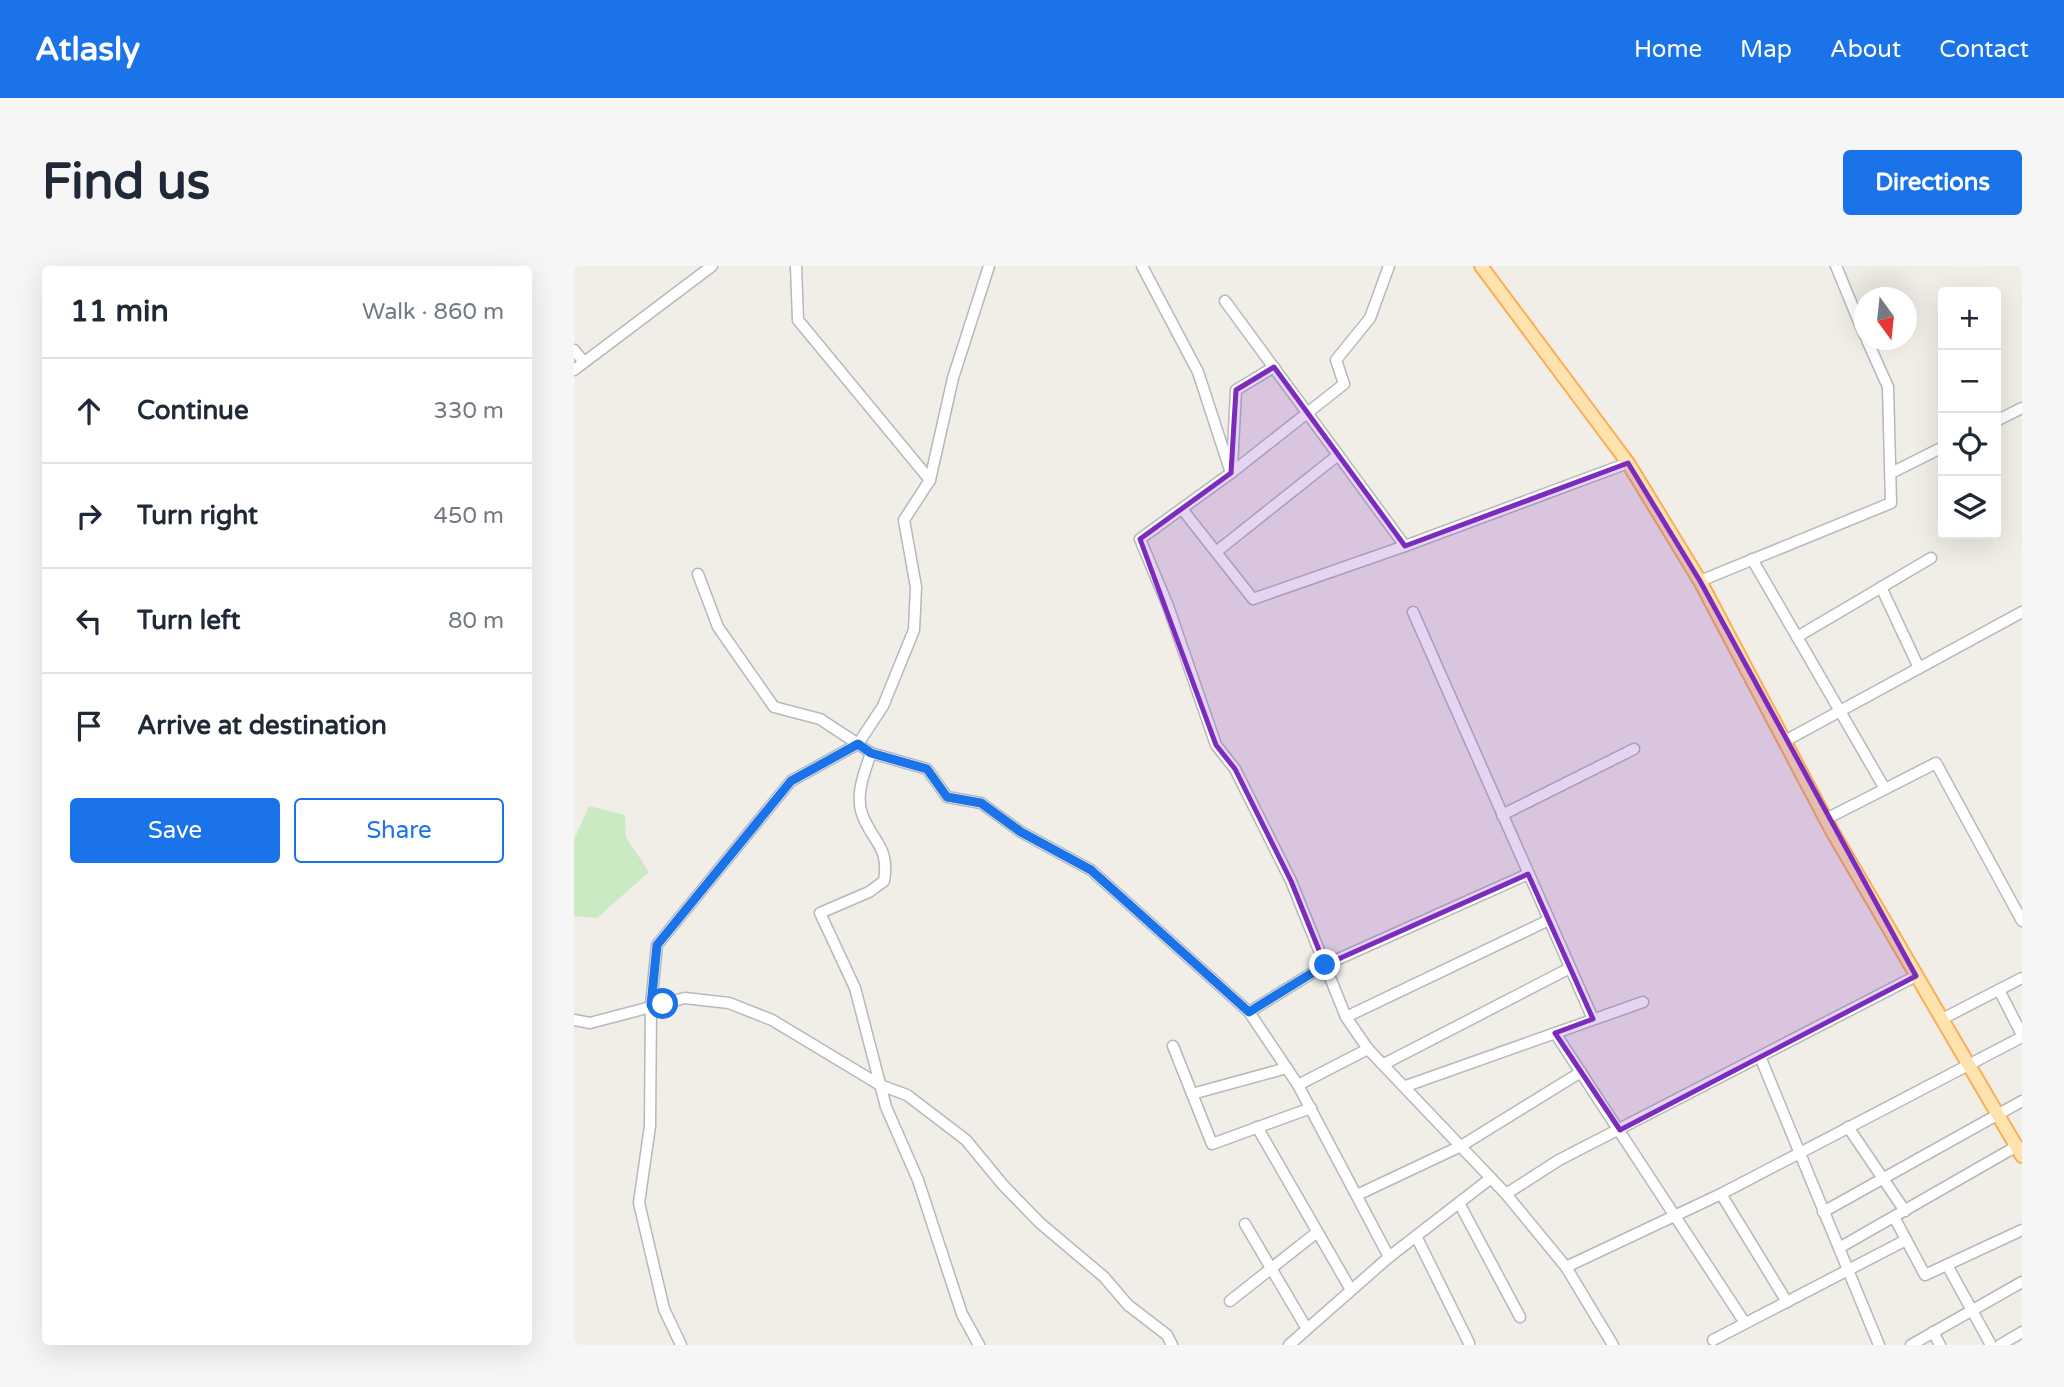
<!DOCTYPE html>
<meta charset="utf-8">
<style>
:root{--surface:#fff;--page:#f6f6f7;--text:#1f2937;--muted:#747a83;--line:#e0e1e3;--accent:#1a73e8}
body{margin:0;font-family:"Varela Round",sans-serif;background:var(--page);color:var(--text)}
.controls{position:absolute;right:21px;top:21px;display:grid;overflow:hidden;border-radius:7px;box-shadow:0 7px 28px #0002}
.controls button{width:63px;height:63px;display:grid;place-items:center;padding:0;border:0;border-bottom:2px solid var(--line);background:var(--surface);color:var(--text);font:35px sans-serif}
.compass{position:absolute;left:1280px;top:21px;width:63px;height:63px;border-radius:50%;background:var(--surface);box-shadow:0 7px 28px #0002;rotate:165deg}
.stop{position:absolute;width:21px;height:21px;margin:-16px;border:5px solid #1a73e8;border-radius:50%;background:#fff}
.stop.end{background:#1a73e8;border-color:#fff;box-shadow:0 2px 7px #0008}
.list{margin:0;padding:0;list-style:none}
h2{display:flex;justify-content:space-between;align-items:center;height:91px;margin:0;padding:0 28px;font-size:30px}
h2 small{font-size:23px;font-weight:400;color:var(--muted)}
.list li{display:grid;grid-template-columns:46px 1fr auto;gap:21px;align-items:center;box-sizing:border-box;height:105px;padding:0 28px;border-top:2px solid var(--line)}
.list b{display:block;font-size:26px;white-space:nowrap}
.list em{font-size:23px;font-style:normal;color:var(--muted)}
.actions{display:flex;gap:14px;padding:21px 28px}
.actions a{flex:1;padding:16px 0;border:2px solid var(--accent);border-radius:7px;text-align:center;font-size:24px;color:var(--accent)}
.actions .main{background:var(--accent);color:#fff}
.icon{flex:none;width:38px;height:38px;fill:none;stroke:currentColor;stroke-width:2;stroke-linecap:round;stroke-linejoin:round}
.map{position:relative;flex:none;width:1448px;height:1079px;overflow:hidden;border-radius:7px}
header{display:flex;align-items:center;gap:42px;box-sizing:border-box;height:98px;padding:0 35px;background:var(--accent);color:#fff}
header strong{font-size:33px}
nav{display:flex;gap:38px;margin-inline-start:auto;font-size:24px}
.intro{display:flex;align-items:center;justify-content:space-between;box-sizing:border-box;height:168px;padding:0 42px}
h1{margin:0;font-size:49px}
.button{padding:18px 32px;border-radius:7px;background:var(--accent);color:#fff;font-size:24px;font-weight:700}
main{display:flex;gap:42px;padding:0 42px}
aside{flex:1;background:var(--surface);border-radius:7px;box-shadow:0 7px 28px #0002}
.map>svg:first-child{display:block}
.green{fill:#caeac3}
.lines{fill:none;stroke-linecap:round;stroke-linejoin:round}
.minor-casing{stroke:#b4b9bc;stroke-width:13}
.major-casing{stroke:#f9ae59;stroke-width:16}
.minor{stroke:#fff;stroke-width:10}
.major{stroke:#ffe3af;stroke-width:12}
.route{stroke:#1a73e8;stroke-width:9}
.marked{fill:#7b2cbf;fill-opacity:0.2;stroke:#7b2cbf;stroke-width:5;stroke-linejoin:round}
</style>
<header>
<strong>Atlasly</strong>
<nav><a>Home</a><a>Map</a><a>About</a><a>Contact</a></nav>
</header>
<div class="intro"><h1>Find us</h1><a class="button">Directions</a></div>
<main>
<aside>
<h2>11 min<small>Walk · 860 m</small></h2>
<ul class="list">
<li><svg class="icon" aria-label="ahead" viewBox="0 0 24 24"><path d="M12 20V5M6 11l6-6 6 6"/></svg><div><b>Continue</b></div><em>330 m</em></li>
<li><svg class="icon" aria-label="right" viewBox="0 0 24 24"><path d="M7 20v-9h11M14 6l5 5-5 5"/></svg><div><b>Turn right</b></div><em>450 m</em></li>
<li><svg class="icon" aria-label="left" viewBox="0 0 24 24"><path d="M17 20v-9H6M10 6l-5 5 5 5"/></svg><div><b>Turn left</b></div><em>80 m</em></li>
<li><svg class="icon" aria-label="arrive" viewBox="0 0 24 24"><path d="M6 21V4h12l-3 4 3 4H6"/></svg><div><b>Arrive at destination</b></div></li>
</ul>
<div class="actions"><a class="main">Save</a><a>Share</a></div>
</aside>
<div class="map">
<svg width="1448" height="1079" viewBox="0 0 1448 1079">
<rect width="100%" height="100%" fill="#f1ede7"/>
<!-- green -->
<polygon class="green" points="15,540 51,549 52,571 75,606 23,652 0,650 0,574"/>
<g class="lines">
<!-- minor casing -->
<g class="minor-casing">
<g id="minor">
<polyline points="568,0 624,106 657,207"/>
<polyline points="815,0 796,52 762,94 770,118 657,207 566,273 594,340 642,479 661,503 717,615 772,751 794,783 932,928 992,1001 1039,1079"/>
<polyline points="1262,0 1290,68"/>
<polyline points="651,35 831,280"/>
<polyline points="0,84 10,96"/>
<polyline points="0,104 138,0"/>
<polyline points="1422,155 1448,142"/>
<polyline points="658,202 662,124 700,101"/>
<polyline points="1317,207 1369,181"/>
<polyline points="356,214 379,112 415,0"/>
<polyline points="608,243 679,333 831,280 1054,197"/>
<polyline points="642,286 764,189"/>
<polyline points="1178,293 1311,523"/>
<polyline points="124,308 144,361 200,441 246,453 284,478 309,440 340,364 342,321 330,254 356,214 224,54 222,0"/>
<polyline points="1126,315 1317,237 1314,121 1293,74"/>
<polyline points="1307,321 1345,402"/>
<polyline points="839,346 1019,753"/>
<polyline points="1223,371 1357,292"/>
<polyline points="1211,475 1448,346"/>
<path d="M297,487C291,505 281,528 288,548C298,576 316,580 310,615L295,626L246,647L281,722L312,841L344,914L388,1048L405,1079"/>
<polyline points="928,549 1060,483"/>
<polyline points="1252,553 1362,497 1448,655"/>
<polyline points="1425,724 1448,769"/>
<polyline points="675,746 751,699 954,608"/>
<polyline points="772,751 975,654"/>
<polyline points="1368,753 1448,712"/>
<polyline points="0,754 16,757 111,732 155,737 198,754 306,819 333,829 392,874 429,919 466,957 530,1011 554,1039 593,1069 598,1079"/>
<polyline points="981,767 1171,1057"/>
<polyline points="599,780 638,878 737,842"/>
<polyline points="1187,793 1305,1079"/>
<polyline points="810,798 996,702"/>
<polyline points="724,819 794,783"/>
<polyline points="832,820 1069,736"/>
<polyline points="618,828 713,802"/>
<polyline points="683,861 777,1024"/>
<polyline points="1274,861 1331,945"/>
<polyline points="932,928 985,894 1342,710"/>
<polyline points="1147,928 1213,1036"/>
<polyline points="783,929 887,880 1007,806"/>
<polyline points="885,937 946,1051"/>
<polyline points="1249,946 1448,835"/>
<polyline points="1320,951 1351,1009 1448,964"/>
<polyline points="671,958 733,1063"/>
<polyline points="842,970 895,1077"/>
<polyline points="1265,982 1443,880"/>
<polyline points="1373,999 1417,1079"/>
<polyline points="992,1001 1147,928 1448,771"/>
<polyline points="656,1035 742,967"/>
<polyline points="1359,1066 1366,1079"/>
<polyline points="1139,1074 1332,974"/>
<polyline points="107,1079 90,1043 65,937 76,860 77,739 83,679 217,515 284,478 297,487 353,503 373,531 407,537 447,566 517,604 675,746 724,819 815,991"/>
<polyline points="715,1079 815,991 917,912"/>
<polyline points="1337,1079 1448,1016"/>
<polyline points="1426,1079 1448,1066"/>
</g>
</g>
<!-- major casing -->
<g class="major-casing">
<polyline id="major" points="907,0 1054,197 1126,315 1258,565 1448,890"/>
</g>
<!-- minor -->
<use href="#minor" class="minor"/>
<!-- major -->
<use href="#major" class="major"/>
</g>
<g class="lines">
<!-- route -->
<polyline class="route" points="89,738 77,739 83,679 217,515 284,478 297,487 353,503 373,531 407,537 447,566 517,604 675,746 751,699"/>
</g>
<!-- marked area -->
<path class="marked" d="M700,101L831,280L1054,197L1126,315L1342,710L1046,864L981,767L1019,753L954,608L751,699L717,615L661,503L642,479L566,273L657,207L662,124Z"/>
</svg>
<div class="controls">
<button>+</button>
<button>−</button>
<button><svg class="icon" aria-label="locate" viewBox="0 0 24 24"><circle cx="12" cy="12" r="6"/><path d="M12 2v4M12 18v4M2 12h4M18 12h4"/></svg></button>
<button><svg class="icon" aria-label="layers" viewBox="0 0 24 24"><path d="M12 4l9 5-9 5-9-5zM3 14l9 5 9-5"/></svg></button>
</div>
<svg class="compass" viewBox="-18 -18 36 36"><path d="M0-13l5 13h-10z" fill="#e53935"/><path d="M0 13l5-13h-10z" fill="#747a83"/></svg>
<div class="stop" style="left:89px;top:738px"></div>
<div class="stop end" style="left:751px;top:699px"></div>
</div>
</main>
